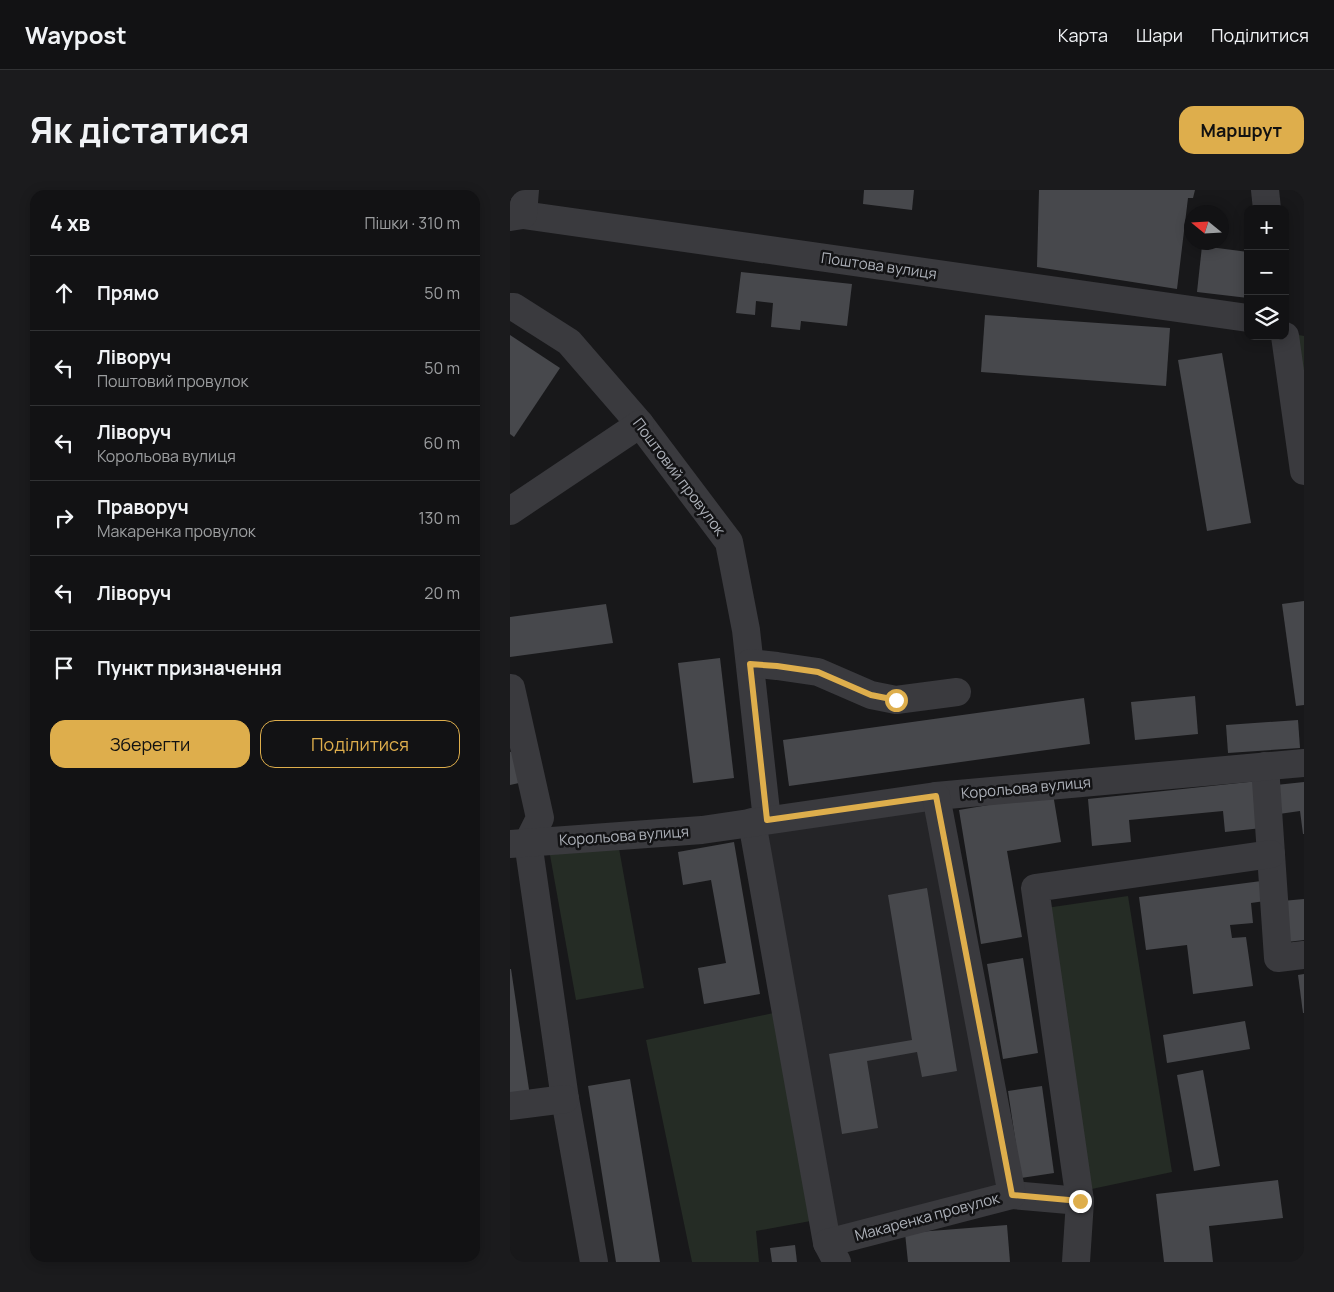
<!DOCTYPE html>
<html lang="uk">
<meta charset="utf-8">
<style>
:root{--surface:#121214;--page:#1b1b1d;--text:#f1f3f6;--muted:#9c9ea0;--line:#313234;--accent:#deae4c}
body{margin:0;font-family:Manrope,sans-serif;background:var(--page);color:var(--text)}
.controls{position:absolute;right:15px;top:15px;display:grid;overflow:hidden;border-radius:10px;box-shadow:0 2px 12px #0003}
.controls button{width:45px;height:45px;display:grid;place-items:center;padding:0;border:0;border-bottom:1px solid var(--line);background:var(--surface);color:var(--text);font:25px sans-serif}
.compass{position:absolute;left:674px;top:15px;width:45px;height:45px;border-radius:50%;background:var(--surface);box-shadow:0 2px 12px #0003;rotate:288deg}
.stop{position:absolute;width:15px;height:15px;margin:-11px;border:4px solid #deae4c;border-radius:50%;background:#fff}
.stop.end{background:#deae4c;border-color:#fff;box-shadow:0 1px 5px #0008}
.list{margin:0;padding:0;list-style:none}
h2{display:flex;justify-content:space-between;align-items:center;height:65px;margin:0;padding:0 20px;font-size:21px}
h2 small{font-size:16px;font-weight:400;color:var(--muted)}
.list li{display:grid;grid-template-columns:32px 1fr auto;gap:15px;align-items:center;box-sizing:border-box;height:75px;padding:0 20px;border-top:1px solid var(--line)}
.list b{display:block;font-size:19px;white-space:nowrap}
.list p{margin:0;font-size:16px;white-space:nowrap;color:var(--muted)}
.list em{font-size:16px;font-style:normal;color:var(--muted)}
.actions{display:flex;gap:10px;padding:15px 20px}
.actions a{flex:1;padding:11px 0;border:1px solid var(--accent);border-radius:15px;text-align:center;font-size:18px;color:var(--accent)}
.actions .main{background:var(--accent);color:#111}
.icon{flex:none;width:28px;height:28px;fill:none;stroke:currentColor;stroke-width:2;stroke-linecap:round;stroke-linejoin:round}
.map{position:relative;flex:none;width:794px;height:1072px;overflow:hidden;border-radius:15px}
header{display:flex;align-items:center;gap:30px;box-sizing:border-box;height:70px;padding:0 25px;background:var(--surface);border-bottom:1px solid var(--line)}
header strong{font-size:24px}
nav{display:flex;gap:28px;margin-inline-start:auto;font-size:18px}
.intro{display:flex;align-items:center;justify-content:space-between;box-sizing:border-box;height:120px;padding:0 30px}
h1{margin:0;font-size:35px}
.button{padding:12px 22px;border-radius:15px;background:var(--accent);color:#111;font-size:18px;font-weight:700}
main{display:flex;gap:30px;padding:0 30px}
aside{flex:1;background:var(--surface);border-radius:15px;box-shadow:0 2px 12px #0003}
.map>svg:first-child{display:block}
.built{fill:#242427}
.green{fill:#252c25}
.building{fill:#47484c}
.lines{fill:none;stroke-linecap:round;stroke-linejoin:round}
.minor{stroke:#3a3a3e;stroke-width:28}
.route{stroke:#deae4c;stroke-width:6}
.labels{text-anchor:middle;stroke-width:5;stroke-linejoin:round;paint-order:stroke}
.street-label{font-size:15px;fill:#acb0b8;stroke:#131315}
</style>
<header>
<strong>Waypost</strong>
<nav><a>Карта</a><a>Шари</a><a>Поділитися</a></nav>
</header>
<div class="intro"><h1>Як дістатися</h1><a class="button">Маршрут</a></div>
<main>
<aside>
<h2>4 хв<small>Пішки · 310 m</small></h2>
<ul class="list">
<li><svg class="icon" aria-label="ahead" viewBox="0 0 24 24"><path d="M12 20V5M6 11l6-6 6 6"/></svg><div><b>Прямо</b></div><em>50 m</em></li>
<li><svg class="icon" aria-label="left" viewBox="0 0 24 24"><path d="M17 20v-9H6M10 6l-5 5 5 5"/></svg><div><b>Ліворуч</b><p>Поштовий провулок</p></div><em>50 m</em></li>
<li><svg class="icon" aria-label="left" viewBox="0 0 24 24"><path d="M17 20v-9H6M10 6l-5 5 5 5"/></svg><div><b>Ліворуч</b><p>Корольова вулиця</p></div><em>60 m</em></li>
<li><svg class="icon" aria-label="right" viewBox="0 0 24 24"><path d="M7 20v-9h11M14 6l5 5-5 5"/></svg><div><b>Праворуч</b><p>Макаренка провулок</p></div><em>130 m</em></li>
<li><svg class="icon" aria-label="left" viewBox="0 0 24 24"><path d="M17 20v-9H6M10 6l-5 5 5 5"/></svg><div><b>Ліворуч</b></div><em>20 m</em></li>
<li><svg class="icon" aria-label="arrive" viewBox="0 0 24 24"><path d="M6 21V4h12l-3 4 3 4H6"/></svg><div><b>Пункт призначення</b></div></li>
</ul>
<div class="actions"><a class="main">Зберегти</a><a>Поділитися</a></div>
</aside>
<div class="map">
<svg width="794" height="1072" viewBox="0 0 794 1072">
<rect width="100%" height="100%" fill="#18181a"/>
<!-- built -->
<polygon class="built" points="425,619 495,1002 320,1049 247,644"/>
<!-- green -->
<g class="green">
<polygon points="783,144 794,146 794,224"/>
<polygon points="108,653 134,798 66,810 40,665"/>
<polygon points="618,706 662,982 577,1000 536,718"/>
<polygon points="268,822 306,1030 246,1041 249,1072 182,1072 136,850"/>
</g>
<!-- building -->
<g class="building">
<polygon points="354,0 404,0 402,20 353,14"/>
<polygon points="529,0 685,0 683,8 678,8 667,99 527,77"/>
<polygon points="692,56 738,62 738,108 687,102"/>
<polygon points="231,82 342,94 337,136 291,131 290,140 261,137 263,113 246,111 245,125 226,123"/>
<polygon points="475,125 660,138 656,196 471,182"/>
<polygon points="0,145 50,178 4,247 0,244"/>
<polygon points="712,163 741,333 697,341 668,170"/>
<polygon points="794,411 794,515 786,516 772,414"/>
<polygon points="96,414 103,453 0,467 0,427"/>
<polygon points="210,468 224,588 183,593 168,473"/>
<polygon points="685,506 688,544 625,550 621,512"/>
<polygon points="574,508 580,554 279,596 273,550"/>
<polygon points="788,530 790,558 718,563 716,535"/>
<polygon points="4,561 9,593 0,595 0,562"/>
<polygon points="748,591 752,638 715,642 713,621 619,630 621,652 582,656 578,609"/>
<polygon points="794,592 794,644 793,644 790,621 769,624 766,595"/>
<polygon points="543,604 551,652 497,661 512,747 471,754 449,620"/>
<polygon points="224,652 250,804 194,814 188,778 216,773 201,690 173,695 168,662"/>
<polygon points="759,690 762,710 741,713 743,733 720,735 722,748 736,747 743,796 683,804 677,755 636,760 629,707"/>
<polygon points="417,698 447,881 412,887 407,862 357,871 368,938 332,944 319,864 402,850 378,705"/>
<polygon points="794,709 794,750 777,752 772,711"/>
<polygon points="513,768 528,863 493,869 477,774"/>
<polygon points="0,779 1,779 20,906 0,909"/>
<polygon points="794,784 794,823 793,823 788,785"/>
<polygon points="735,831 740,859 657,873 653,845"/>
<polygon points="693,880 710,976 684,981 667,885"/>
<polygon points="120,889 150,1072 106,1072 78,896"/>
<polygon points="532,896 544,983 511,988 498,901"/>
<polygon points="768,990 773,1028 699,1036 703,1072 654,1072 646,1004"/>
<polygon points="497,1035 500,1072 398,1072 395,1043"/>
<polygon points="285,1055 287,1072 262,1072 260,1058"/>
</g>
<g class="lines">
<!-- minor -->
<g class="minor">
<polyline points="755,0 757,19"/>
<polyline points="0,21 13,25 738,128"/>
<polyline points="0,27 13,25 15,0"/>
<polyline points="0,117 4,117 59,152 130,234 219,352 236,440 257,630"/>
<polyline points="775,146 794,281"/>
<polyline points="0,321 130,234"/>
<polyline points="240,473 267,476 308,482 361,505 386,510 447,502"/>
<polyline points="0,498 1,498 30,628 18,652 55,909 84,1072"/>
<polyline points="755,576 768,768 794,765"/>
<polyline points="242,632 317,1053"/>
<polyline points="0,654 192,640 426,606 794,573"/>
<polyline points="0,916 55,909"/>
<polyline points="502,1005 570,1011"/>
<polyline points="327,1072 317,1053 502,1005 426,606"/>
<polyline points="566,1072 570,1011 525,698 761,664"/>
</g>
</g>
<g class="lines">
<!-- route -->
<polyline class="route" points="386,510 361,505 308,482 267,476 240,474 257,630 426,606 502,1005 570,1011"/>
</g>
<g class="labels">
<!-- street labels -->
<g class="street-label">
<text transform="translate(369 76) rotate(8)" y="5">Поштова вулиця</text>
<text transform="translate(169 287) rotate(53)" y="5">Поштовий провулок</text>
<text transform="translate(516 598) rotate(-5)" y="5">Корольова вулиця</text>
<text transform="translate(114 646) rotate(-4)" y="5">Корольова вулиця</text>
<text transform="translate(417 1027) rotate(-15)" y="5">Макаренка провулок</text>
</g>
</g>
</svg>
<div class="controls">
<button>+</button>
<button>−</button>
<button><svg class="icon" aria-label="layers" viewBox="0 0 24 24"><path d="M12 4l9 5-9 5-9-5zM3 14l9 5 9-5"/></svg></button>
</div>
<svg class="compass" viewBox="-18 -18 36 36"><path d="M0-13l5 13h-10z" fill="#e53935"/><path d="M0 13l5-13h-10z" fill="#9c9ea0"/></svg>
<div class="stop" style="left:386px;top:510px"></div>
<div class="stop end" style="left:570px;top:1011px"></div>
</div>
</main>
